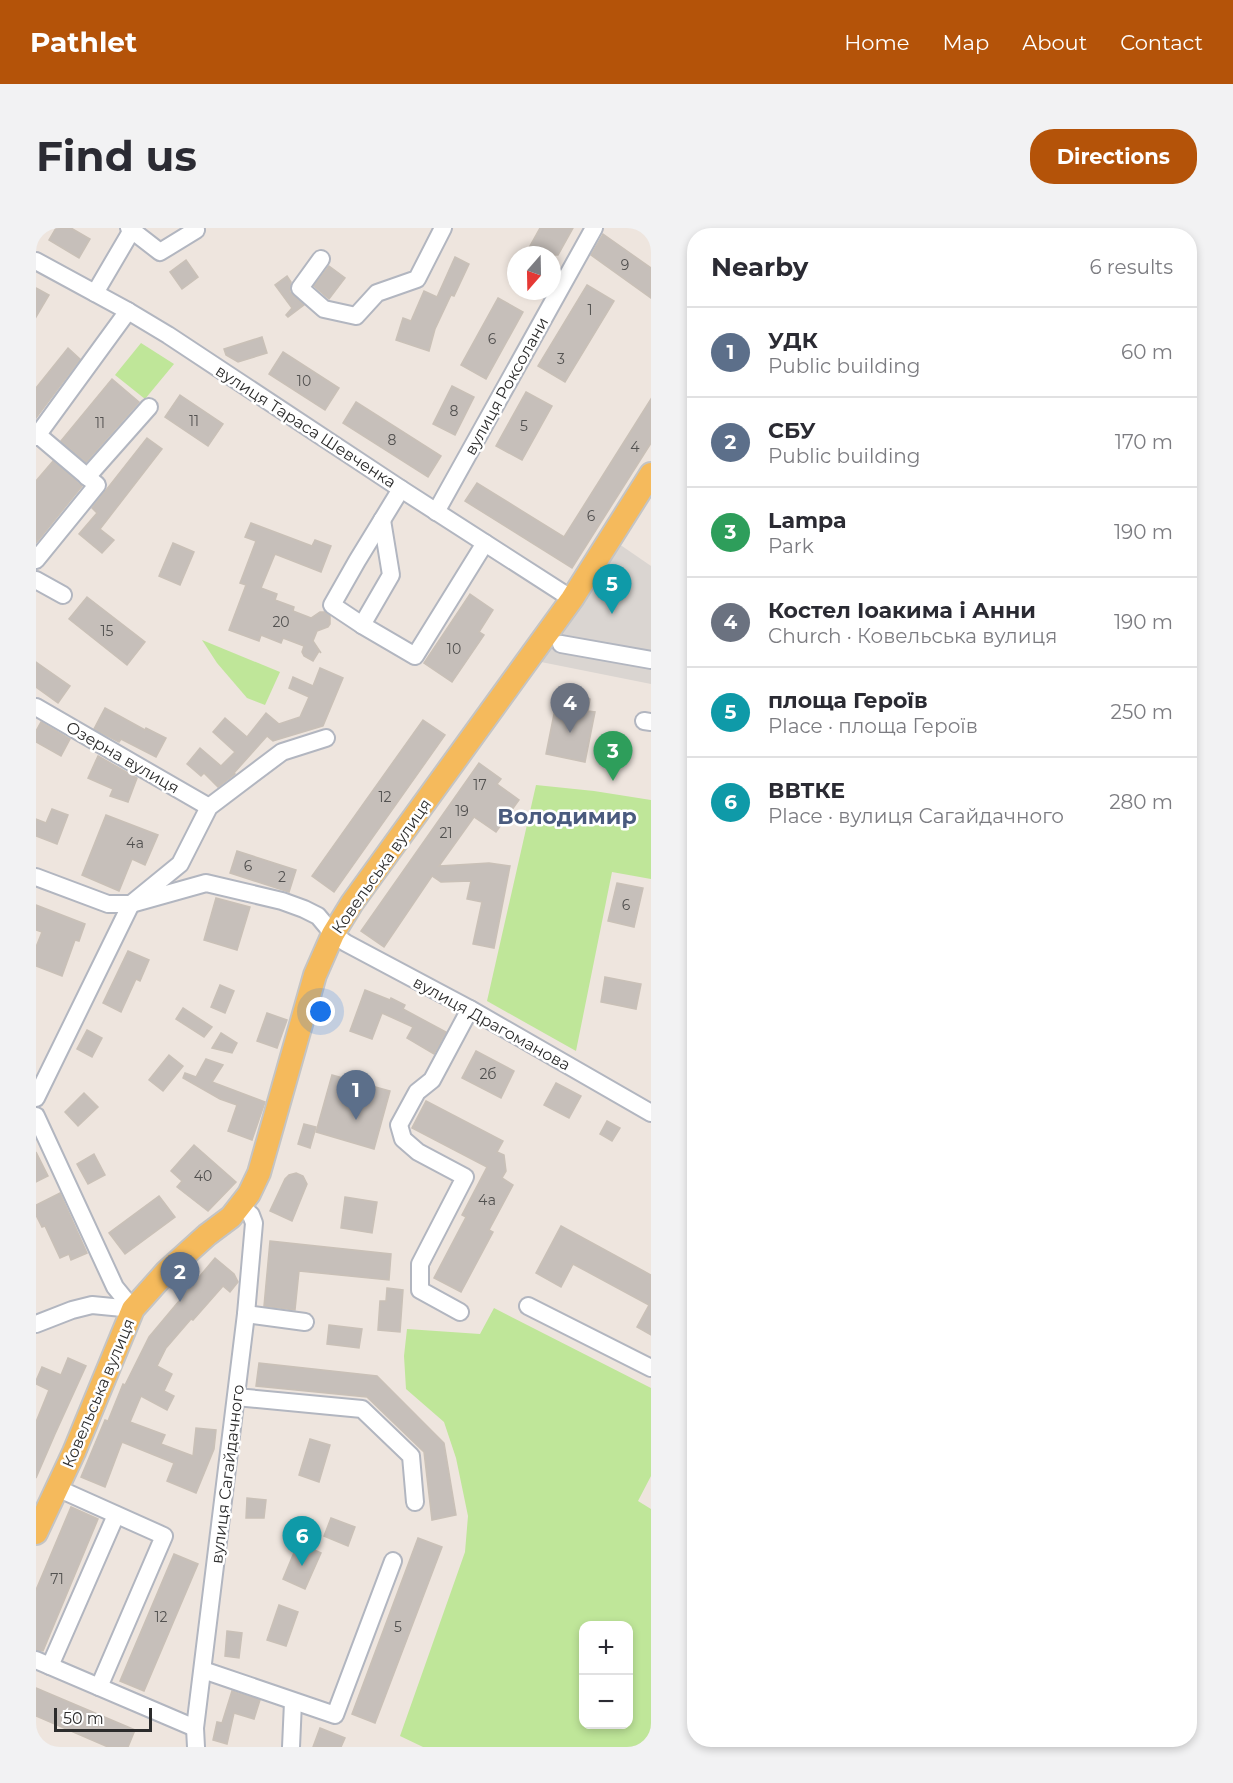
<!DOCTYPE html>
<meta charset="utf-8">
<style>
:root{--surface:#fff;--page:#f2f2f3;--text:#2b2b33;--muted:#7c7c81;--line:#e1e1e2;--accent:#b45309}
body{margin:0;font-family:Montserrat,sans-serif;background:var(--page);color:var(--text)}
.controls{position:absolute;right:18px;bottom:18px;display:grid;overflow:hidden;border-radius:12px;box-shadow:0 3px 9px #0003}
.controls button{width:54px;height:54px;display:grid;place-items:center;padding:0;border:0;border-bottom:2px solid var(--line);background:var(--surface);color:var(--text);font:30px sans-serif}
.compass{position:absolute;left:471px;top:18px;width:54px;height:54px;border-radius:50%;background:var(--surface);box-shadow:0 3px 9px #0003;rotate:200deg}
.scale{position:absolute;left:18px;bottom:15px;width:98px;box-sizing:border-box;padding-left:6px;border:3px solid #2c2c2c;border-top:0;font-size:16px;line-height:21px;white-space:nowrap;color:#2c2c2c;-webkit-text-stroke:4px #fff;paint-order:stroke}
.you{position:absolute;left:285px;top:784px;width:21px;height:21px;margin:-15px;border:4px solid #fff;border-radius:50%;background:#1a73e8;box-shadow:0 0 0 9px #1a73e833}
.badge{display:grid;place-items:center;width:39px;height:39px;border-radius:50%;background:var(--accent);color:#fff;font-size:20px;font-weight:700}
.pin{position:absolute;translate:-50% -50px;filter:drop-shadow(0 2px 3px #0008)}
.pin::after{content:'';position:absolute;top:32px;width:21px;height:18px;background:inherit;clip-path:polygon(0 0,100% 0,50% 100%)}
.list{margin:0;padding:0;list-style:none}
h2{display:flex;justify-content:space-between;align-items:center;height:78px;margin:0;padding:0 24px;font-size:26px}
h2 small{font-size:20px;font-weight:400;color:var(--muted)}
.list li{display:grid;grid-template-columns:39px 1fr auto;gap:18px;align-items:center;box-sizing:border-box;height:90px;padding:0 24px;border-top:2px solid var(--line)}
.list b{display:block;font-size:22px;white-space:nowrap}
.list p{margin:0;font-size:20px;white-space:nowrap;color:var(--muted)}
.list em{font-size:20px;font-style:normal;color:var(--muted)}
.map{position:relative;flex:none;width:615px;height:1519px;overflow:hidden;border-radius:24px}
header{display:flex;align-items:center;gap:36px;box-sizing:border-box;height:84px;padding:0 30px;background:var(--accent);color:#fff}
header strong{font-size:28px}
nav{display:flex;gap:33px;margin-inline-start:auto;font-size:21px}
.intro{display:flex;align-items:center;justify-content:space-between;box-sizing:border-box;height:144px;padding:0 36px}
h1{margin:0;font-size:42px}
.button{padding:15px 27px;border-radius:24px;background:var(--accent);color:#fff;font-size:21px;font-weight:700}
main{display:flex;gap:36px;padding:0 36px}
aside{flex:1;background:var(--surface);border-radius:24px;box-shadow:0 3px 9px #0003}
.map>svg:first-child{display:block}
.green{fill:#bfe699;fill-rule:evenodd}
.plaza{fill:#dad5d1}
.building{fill:#c6bfba;stroke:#c9c0b7;stroke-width:1.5}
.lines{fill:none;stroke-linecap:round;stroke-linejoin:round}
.minor-casing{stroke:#b2b6c0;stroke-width:20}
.major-casing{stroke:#c4c4c4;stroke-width:26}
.minor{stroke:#fff;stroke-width:16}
.major{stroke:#f5ba5c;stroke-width:22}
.labels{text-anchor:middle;stroke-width:5;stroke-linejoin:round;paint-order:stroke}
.number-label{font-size:14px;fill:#525150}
.street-label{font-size:16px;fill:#2c2c2c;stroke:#fff}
.district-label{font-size:22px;font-weight:bold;fill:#4a5b7e;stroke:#fff}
</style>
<header>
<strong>Pathlet</strong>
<nav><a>Home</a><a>Map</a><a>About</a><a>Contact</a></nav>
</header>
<div class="intro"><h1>Find us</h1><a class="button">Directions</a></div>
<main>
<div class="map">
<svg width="615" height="1519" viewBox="0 0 615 1519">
<rect width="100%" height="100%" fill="#eee5de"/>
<!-- green -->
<g class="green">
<polygon points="105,115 138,136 109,171 79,147"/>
<polygon points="166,412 244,444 229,477 211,470 181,435"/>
<polygon points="500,557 558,563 615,572 615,651 576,644 540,823 451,773"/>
<path d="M458,1080L615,1160V1248L602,1273L615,1281V1505L608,1519H387L364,1508L429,1324L432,1288L420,1230L408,1194L370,1161L368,1128L371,1101L444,1106ZM548,1398H592V1496H548Z"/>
</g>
<!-- plaza -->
<polygon class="plaza" points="583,316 615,338 615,456 505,434"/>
<!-- building -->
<g class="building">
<polygon points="20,0 35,0 54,11 43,30 13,12"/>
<polygon points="504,0 537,0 522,27 489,27"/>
<polygon points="567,6 615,40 615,70 555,27"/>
<polygon points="419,29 433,36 418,68 415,67 399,101 393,123 360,112 367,90 375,93 388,63 401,69"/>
<polygon points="150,32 162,49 146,61 134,44"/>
<polygon points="293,38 309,50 293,71 278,58"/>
<polygon points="251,48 255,54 254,64 268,77 252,89 250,87 256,80 239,57"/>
<polygon points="551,57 578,73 529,154 502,138"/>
<polygon points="0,60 13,67 0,89"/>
<polygon points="462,70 487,84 450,151 425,137"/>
<polygon points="226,109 231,125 202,134 190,127 188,121"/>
<polygon points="32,120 44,131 0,190 0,160"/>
<polygon points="247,124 303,160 289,182 233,146"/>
<polygon points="76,151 103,174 50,234 25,213"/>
<polygon points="416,158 438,169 419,207 397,196"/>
<polygon points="490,164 516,178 486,232 460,218"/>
<polygon points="144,167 187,196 172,218 129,189"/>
<polygon points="615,171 615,215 536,340 429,273 441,255 528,309"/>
<polygon points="320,174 405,228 392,249 307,195"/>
<polygon points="111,210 126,221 64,301 78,312 66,325 43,306 61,285 56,280"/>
<polygon points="17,233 46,258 0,315 0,253"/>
<polygon points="215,295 276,318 279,312 295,318 285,344 239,326 225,360 241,366 239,372 258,379 257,383 275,390 284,384 289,384 294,388 294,396 292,399 281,403 277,413 285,425 283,423 277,433 268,428 266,424 268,418 247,410 245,415 225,407 223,413 193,402 210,357 204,355 220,313 209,309"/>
<polygon points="137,315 158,324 144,357 123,348"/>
<polygon points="434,366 457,382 443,404 448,407 416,454 388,435"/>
<polygon points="51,369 109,414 91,437 33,391"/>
<polygon points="0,434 34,458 22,475 0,459"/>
<polygon points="284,440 307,450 287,498 237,513 231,508 198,545 199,546 182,559 168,545 165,548 151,536 164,520 185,538 199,524 177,504 189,490 211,509 230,485 243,496 264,489 273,469 253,460 257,449 277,458"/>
<polygon points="542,463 554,471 552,483 559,484 549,534 510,526 520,476 527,478 530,465"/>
<polygon points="69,480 109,502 110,500 130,510 120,529 85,511 83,514 58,501"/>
<polygon points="387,492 409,507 298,664 276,648"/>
<polygon points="5,494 34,511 25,528 0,514 0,503"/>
<polygon points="62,528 101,550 92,574 74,568 77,561 52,550"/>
<polygon points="443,535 465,551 461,556 483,572 460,604 438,589 403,638 453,635 474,638 458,720 437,716 446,674 431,671 435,653 405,654 396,648 348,719 325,703"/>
<polygon points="16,581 32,587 21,616 0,608 0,591 10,595"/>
<polygon points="70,587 122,607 109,637 96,631 83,663 46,647"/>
<polygon points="201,623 260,642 253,664 194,645"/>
<polygon points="581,655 607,660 598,699 572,693"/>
<polygon points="180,670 214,679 201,722 168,712"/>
<polygon points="0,677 49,696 43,713 39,712 26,748 0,738 0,719 6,704 0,702"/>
<polygon points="92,723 113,732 104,753 100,751 85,784 67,775"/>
<polygon points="569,749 605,756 600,781 565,774"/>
<polygon points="184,757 198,763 189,785 175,779"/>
<polygon points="329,762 354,772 355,770 369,777 367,781 410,804 398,826 371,810 377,799 346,785 336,811 314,803"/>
<polygon points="147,780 176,799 168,809 140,791"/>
<polygon points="231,785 251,792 241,820 221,813"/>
<polygon points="51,802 66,810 56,829 41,821"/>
<polygon points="185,805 201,815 196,825 176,820"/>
<polygon points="440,823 478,843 465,870 426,850"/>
<polygon points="133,827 147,838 127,863 113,852"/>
<polygon points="170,831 187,837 176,854 229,874 216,912 192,903 201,877 184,871 147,850 149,845 160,849"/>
<polygon points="296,847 354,863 338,921 280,904"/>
<polygon points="520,855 545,868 533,890 508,877"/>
<polygon points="48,865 62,879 42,898 29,884"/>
<polygon points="390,873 467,913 461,924 468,927 470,943 466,950 477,957 453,1002 457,1004 425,1064 398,1050 430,989 426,987 451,939 376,900"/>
<polygon points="571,893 584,900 576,913 564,906"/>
<polygon points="268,896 280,899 274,920 262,916"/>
<polygon points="158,917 200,954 172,983 141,959 146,953 135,943"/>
<polygon points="0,924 12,948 0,954"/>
<polygon points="58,926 69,947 52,956 41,936"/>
<polygon points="260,945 267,948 271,956 256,993 234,983 249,951 253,947"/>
<polygon points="24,965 51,1025 35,1032 33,1026 24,1030 9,998 6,999 0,987 0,977"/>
<polygon points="123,968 139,989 89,1026 73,1005"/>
<polygon points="309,969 341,974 336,1005 305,1000"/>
<polygon points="525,998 615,1047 615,1107 601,1099 613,1077 537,1036 525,1059 500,1045"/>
<polygon points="234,1013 355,1026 353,1052 263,1043 259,1082 228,1078"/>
<polygon points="179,1030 198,1046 202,1054 194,1064 187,1058 157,1092 155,1091 130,1120 121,1138 136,1146 128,1163 138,1168 131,1182 105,1168 94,1194 129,1207 125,1216 157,1228 160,1200 180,1202 178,1221 160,1265 131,1253 138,1235 86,1214 69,1259 45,1249 69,1192 72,1193 87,1156 89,1157 113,1109"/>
<polygon points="351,1060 367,1062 364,1104 342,1102 344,1073 350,1073"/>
<polygon points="293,1097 326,1101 323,1120 291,1116"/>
<polygon points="32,1130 50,1138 19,1206 0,1250 0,1194 13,1162 0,1156 0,1153 6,1139 25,1147"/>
<polygon points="223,1135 341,1148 408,1215 420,1287 396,1292 388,1224 331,1169 220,1158"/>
<polygon points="274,1211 294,1217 283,1254 263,1247"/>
<polygon points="211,1270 230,1272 228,1290 210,1290"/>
<polygon points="35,1279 62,1291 7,1423 0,1422 0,1362"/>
<polygon points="295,1290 319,1299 312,1318 288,1308"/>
<polygon points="382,1310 406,1319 339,1495 316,1486"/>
<polygon points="262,1315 285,1325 269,1361 247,1351"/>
<polygon points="138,1326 162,1336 108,1463 84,1453"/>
<polygon points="243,1377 262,1384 250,1418 231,1412"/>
<polygon points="191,1403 206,1405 203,1430 189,1428"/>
<polygon points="0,1460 99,1502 92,1519 72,1519 0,1488"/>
<polygon points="196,1463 224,1472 218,1491 198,1485 191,1516 177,1512 181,1494 186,1495"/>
<polygon points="284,1500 309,1510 305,1519 277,1519"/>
</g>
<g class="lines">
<!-- minor casing -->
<g class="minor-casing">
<g id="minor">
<polyline points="93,0 124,24 160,2"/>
<polyline points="285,31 264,60 288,81 320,88 341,65 381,51 407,0"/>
<polyline points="0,33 92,83 132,107 365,261 536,371"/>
<polyline points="59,65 96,2"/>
<polyline points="0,209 92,83"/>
<polyline points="51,249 113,179"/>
<polyline points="365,261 321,333 296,377 326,397 379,428 449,315"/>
<polyline points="400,284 558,0"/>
<polyline points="0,332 61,257 2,207"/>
<polyline points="0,352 27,367"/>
<polyline points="326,397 355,347 346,292"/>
<polyline points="525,416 615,432"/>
<polyline points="0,479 173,579"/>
<polyline points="608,493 615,494"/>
<polyline points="0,649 72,676 95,676 170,655 246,673 268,681 282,688 297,706 310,715 434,781 615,885"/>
<polyline points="0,870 95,676 144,636 173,579 246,524 290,510"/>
<polyline points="0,888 79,1059 97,1081"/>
<polyline points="492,1078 615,1140"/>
<polyline points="424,1084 384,1062 384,1036 429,949 382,924 367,911 363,897 381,864 396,852 434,781"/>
<polyline points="210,1086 269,1094"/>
<polyline points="0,1096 36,1082 56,1077 97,1081"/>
<polyline points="200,1169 326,1181 375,1228 379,1274"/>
<polyline points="21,1260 128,1308 63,1459"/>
<polyline points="0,1432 159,1500"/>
<polyline points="14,1438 80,1287"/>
<polyline points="167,1442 299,1487 357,1333"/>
<polyline points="160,1519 159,1500 210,1086 218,995 215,987 204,977"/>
<polyline points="255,1519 257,1474"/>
</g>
</g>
<!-- major casing -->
<g class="major-casing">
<polyline id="major" points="0,1305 38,1224 97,1081 130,1044 171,1007 195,989 213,966 223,945 279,747 297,706 316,675 536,371 615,246"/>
</g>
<!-- minor -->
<use href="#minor" class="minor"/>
<!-- major -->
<use href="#major" class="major"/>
</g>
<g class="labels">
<!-- number labels -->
<g class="number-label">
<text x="589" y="42">9</text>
<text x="554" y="87">1</text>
<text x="456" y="116">6</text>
<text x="525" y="136">3</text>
<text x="268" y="158">10</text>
<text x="418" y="188">8</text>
<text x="158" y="198">11</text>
<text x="64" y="200">11</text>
<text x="488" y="203">5</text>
<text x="356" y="217">8</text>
<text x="599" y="224">4</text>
<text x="555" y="293">6</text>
<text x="245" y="399">20</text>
<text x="71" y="408">15</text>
<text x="418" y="426">10</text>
<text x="444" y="562">17</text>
<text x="349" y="574">12</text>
<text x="426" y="588">19</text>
<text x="410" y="610">21</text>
<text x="99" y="620">4а</text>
<text x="212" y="643">6</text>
<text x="246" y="654">2</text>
<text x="590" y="682">6</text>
<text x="452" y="851">2б</text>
<text x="167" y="953">40</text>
<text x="451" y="977">4а</text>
<text x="21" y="1356">71</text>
<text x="125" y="1394">12</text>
<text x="362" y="1404">5</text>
</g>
<!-- street labels -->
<g class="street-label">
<text transform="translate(470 158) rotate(-61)" y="6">вулиця Роксолани</text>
<text transform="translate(270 198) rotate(33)" y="6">вулиця Тараса Шевченка</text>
<text transform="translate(87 529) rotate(30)" y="6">Озерна вулиця</text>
<text transform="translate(345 638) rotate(-55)" y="6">Ковельська вулиця</text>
<text transform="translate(456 795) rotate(29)" y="6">вулиця Драгоманова</text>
<text transform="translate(62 1165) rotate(-67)" y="6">Ковельська вулиця</text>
<text transform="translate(191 1246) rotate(-83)" y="6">вулиця Сагайдачного</text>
</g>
<!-- district labels -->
<g class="district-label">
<text x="531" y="596">Володимир</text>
</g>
</g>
</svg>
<div class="controls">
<button>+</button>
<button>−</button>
</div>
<svg class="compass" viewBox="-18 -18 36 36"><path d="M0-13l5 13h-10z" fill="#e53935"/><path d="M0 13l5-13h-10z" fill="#7c7c81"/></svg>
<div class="scale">50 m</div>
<div class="you"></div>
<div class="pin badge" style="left:320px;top:892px;background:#5c6f8a">1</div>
<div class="pin badge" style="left:144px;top:1074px;background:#5c6f8a">2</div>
<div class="pin badge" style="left:577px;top:553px;background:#2e9e5b">3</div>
<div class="pin badge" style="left:534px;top:505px;background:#6b7280">4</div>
<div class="pin badge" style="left:576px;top:386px;background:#0f9aa8">5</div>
<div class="pin badge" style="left:266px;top:1338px;background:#0f9aa8">6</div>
</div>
<aside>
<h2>Nearby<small>6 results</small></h2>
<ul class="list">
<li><span class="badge" style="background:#5c6f8a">1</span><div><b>УДК</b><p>Public building</p></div><em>60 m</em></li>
<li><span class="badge" style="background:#5c6f8a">2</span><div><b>СБУ</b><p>Public building</p></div><em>170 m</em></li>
<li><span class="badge" style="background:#2e9e5b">3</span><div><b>Lampa</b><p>Park</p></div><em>190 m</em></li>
<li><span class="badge" style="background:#6b7280">4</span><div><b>Костел Іоакима і Анни</b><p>Church · Ковельська вулиця</p></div><em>190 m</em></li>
<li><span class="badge" style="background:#0f9aa8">5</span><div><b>площа Героїв</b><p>Place · площа Героїв</p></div><em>250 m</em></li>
<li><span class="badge" style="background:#0f9aa8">6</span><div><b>ВВТКЕ</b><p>Place · вулиця Сагайдачного</p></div><em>280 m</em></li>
</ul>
</aside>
</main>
